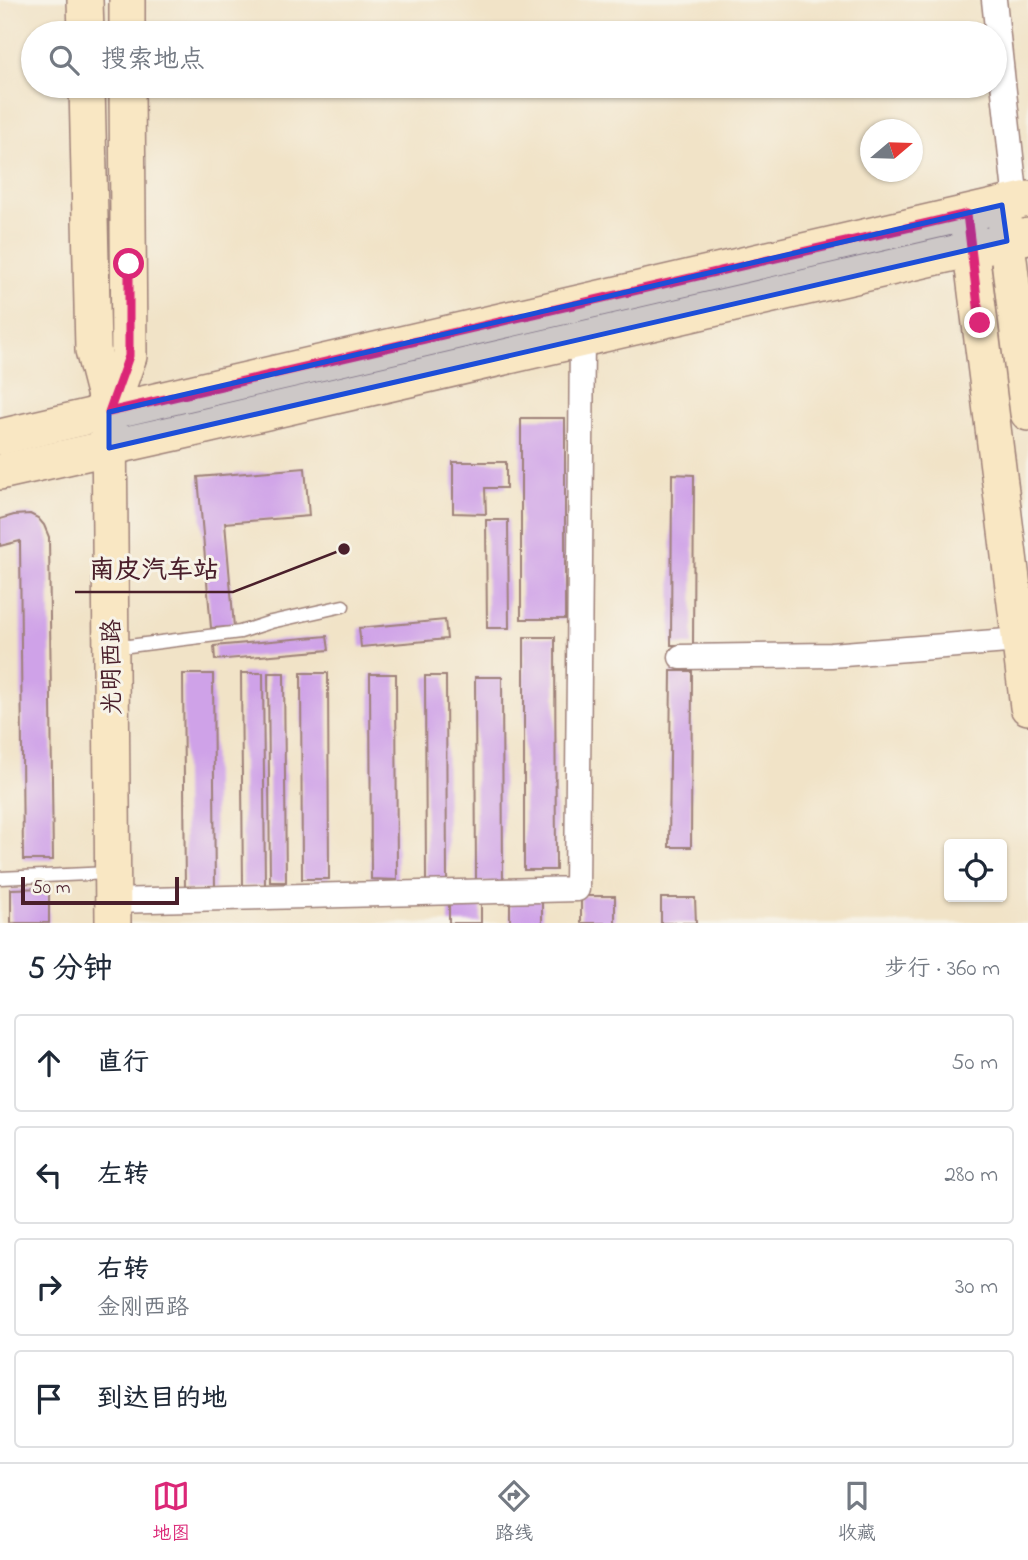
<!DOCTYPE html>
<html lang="zh">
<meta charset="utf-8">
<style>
:root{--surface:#fff;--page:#f2f2f3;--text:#1f2937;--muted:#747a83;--line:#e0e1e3;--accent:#db2777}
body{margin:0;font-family:"Indie Flower","LXGW WenKai TC",sans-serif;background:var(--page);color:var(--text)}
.controls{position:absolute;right:21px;bottom:21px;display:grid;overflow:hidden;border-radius:7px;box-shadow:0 2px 5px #0004}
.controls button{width:63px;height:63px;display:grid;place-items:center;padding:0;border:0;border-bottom:2px solid var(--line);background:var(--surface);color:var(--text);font:35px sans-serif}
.compass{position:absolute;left:860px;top:119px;width:63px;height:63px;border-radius:50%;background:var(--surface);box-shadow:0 2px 5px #0004;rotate:71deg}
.scale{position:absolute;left:21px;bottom:18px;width:158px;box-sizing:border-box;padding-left:7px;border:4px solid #4a1f2b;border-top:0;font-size:19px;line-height:24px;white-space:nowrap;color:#4a1f2b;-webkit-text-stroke:5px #f7f3e8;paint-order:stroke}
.stop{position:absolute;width:21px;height:21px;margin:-16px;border:5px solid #db2777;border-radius:50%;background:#fff}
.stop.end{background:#db2777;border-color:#fff;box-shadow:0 2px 7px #0008}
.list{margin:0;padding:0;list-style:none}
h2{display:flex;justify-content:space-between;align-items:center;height:91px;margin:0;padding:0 28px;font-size:30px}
h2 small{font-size:23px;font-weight:400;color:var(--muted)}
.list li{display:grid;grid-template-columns:46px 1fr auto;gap:21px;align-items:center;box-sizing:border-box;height:98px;margin:0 14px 14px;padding:0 14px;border:2px solid var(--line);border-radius:7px}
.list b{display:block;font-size:26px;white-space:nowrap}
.list p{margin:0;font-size:23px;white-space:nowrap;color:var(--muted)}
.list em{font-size:23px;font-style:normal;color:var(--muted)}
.icon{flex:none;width:38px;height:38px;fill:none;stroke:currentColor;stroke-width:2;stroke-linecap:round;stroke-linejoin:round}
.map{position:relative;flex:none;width:1028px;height:923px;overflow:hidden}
.search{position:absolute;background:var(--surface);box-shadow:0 2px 5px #0004;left:21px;right:21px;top:21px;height:77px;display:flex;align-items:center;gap:18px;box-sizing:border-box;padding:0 24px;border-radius:38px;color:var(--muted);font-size:26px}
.sheet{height:539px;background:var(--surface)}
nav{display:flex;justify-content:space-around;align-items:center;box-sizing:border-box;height:98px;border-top:2px solid var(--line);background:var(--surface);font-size:19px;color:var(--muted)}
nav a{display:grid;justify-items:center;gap:4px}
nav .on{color:var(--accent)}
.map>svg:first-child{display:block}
.building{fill:#cfa2e8}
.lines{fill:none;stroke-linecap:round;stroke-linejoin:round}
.lane-casing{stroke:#9e8179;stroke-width:15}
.street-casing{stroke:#9e8179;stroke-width:27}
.secondary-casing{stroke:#9e8179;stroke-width:38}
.lane{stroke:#fff;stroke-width:12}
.street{stroke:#fff;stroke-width:24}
.secondary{stroke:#f9e7c3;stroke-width:35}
.route{stroke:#db2777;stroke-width:9}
.marked{fill:#1d4ed8;fill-opacity:0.2;stroke:#1d4ed8;stroke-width:5;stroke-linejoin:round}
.labels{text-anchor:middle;stroke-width:6;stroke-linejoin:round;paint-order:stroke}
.street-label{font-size:24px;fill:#4a1f2b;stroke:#f7f3e8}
.leader{fill:none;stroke:#4a1f2b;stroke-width:2.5}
.callout-dot{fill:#4a1f2b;stroke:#f7f3e8;stroke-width:2.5}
.callout-label{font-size:26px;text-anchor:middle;font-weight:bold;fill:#4a1f2b;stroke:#f7f3e8;stroke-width:6;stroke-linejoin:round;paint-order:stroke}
</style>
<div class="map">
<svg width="1028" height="923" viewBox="0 0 1028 923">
<rect width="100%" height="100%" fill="#f7f3e8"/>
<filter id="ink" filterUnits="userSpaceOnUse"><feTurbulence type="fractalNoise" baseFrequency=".0143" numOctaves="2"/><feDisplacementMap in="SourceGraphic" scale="14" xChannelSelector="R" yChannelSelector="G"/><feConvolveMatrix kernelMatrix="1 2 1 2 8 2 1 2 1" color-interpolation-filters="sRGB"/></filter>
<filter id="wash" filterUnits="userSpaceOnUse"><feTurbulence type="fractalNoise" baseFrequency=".00686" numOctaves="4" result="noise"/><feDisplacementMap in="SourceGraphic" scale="28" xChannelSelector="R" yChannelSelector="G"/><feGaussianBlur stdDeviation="1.57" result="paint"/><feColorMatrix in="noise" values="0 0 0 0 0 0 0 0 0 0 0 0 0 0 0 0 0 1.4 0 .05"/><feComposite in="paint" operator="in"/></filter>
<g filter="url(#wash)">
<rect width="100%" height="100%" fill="#f1e3c7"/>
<g id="blocks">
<!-- building -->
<g class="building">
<rect x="521" y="418" width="44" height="201"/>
<polygon points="453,462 506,462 506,488 485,488 486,514 453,513"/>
<polygon points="305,468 309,516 225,523 234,627 211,628 198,477"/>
<polygon points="672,474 694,475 693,645 671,645"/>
<polygon points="30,514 38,518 44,525 49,537 53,860 23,860 20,541 0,546 0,519 14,515"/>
<polygon points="486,520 508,520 509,628 487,628"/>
<polygon points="445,620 447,639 361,647 359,628"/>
<polygon points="327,636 329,650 215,660 214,646"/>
<polygon points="524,637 555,637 556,870 524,870"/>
<polygon points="671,671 692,671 691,847 669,847"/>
<polygon points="241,673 263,673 265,886 243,886"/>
<polygon points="268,673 284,673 286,882 270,882"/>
<polygon points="301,673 328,673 329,879 302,879"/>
<polygon points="183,674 213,674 215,890 185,890"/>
<polygon points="370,674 396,674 397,880 371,879"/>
<polygon points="425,676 446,676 447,882 426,882"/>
<polygon points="475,677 502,677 503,883 476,883"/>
<polygon points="49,888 49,923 11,923 11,889"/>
<rect x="581" y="896" width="34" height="27"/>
<polygon points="661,898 695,898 696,923 661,923"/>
<rect x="510" y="900" width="32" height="23"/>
<rect x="449" y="903" width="32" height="20"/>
</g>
</g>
</g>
<g filter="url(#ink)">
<use href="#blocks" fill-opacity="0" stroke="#9e8179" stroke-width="2"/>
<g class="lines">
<!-- lane casing -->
<g class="lane-casing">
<g id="lane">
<polyline points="113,648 240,632 271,622 343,606"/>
<polyline points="0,878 109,873"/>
</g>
</g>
<!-- street casing -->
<g class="street-casing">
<g id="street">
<polyline points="994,0 1016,202"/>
<polyline points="681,657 831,655 1020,640"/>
<polyline points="113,901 577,889 582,339"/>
</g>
</g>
<!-- secondary casing -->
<g class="secondary-casing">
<g id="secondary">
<polyline points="85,0 86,33"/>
<polyline points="127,0 127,33"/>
<polyline points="87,86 93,350 109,412 113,923"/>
<polyline points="1004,219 1028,413"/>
<polyline points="968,228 1028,707"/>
<polyline points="109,412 129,356 127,86"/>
<polyline points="0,437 1028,199"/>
<polyline points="0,472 180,432 1028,236"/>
</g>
</g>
<!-- lane -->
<use href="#lane" class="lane"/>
<!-- street -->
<use href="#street" class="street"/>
<!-- secondary -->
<use href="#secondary" class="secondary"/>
</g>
</g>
<g class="lines" filter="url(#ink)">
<!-- route -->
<polyline class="route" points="129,264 129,356 109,412 967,214 980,323"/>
</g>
<!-- marked area -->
<path class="marked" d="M1002,205L1007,241L109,448V412Z"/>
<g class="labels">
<!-- street labels -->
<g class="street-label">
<text transform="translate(111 667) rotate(-90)" y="8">光明西路</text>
</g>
</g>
<!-- callouts -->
<path class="leader" d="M344 549L233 592H75"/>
<circle class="callout-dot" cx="344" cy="549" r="7"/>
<g class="callout-label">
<text x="154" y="578">南皮汽车站</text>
</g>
</svg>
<div class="controls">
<button><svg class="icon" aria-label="locate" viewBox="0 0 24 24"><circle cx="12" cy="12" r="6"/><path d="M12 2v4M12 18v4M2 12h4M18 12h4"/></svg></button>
</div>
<svg class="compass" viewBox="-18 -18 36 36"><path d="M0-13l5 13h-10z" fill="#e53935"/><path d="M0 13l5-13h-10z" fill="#747a83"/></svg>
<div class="scale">50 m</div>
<div class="stop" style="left:129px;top:264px"></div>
<div class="stop end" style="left:980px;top:323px"></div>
<div class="search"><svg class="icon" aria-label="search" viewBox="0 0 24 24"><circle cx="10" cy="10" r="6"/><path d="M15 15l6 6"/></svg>搜索地点</div>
</div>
<section class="sheet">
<h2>5 分钟<small>步行 · 360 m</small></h2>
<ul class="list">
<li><svg class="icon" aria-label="ahead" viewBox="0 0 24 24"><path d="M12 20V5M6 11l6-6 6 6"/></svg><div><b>直行</b></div><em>50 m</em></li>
<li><svg class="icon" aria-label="left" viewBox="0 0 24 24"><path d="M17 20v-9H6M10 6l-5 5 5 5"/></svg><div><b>左转</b></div><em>280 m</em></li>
<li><svg class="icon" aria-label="right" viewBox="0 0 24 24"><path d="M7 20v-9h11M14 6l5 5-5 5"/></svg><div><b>右转</b><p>金刚西路</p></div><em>30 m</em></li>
<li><svg class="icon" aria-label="arrive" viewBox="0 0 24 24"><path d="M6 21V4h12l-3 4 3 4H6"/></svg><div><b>到达目的地</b></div></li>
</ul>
</section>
<nav>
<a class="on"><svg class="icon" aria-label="map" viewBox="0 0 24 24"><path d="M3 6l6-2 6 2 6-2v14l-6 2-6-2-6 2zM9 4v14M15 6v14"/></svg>地图</a>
<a><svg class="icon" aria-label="directions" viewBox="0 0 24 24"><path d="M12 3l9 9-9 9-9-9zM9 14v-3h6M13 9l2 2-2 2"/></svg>路线</a>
<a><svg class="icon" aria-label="saved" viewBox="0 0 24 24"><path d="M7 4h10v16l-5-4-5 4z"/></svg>收藏</a>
</nav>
